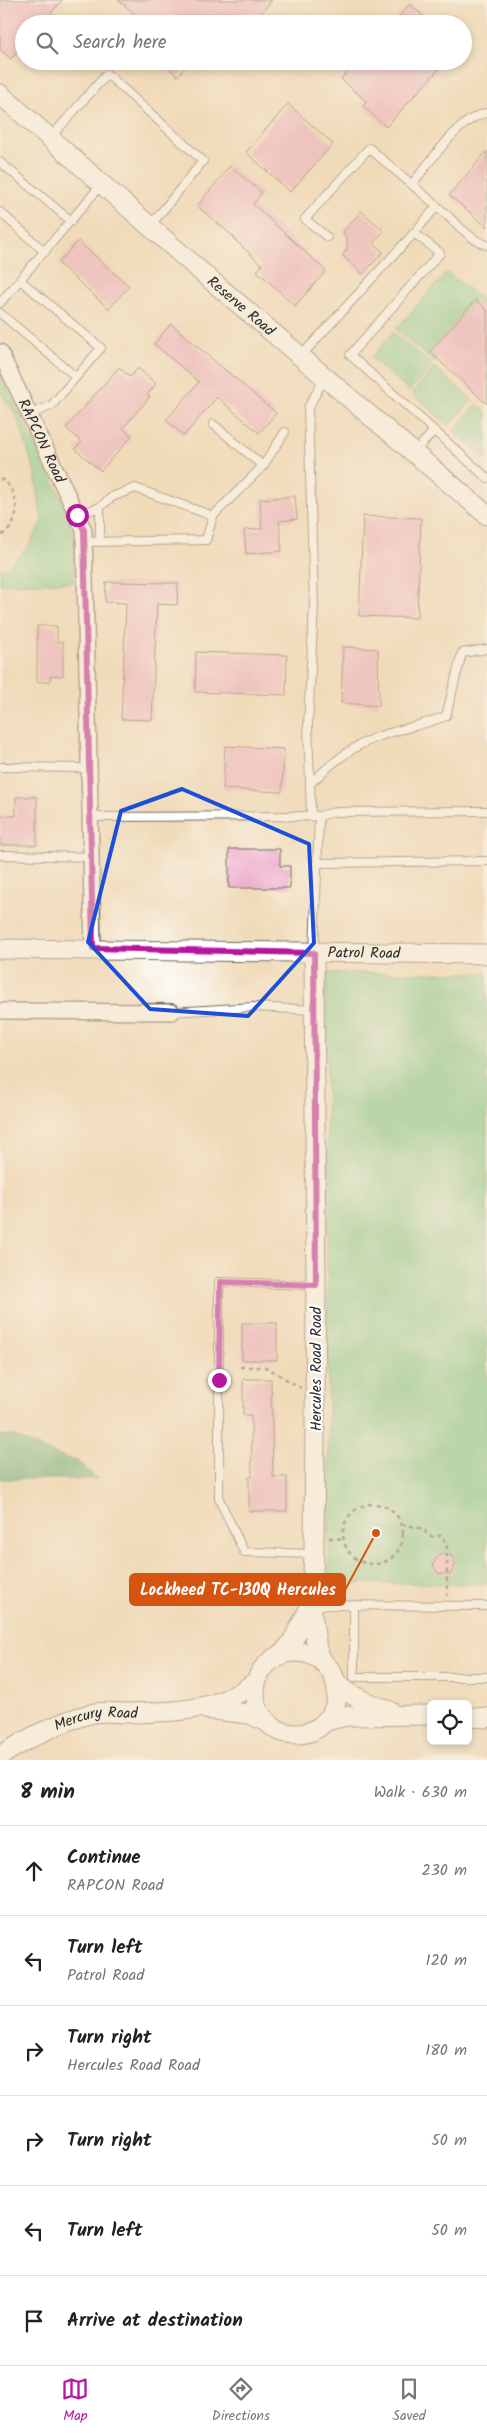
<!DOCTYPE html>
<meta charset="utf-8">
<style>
:root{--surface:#fff;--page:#f2f2f2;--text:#222;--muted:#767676;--line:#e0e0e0;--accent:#b5179e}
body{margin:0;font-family:Kalam,sans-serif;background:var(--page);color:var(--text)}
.controls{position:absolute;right:15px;bottom:15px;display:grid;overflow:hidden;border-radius:8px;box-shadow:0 2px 8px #0003}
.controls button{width:45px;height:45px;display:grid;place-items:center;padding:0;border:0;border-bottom:1px solid var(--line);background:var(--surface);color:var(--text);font:25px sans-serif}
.stop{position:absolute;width:15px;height:15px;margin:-11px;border:4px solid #b5179e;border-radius:50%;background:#fff}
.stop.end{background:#b5179e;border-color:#fff;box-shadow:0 1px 5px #0008}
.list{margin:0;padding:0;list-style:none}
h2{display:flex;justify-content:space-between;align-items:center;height:65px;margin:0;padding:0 20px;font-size:21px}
h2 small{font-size:16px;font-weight:400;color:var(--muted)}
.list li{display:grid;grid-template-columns:32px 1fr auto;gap:15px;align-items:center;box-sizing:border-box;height:90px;padding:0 20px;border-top:1px solid var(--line)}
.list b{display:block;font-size:19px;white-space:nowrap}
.list p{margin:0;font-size:16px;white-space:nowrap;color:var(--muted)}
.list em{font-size:16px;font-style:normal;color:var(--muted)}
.icon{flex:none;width:28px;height:28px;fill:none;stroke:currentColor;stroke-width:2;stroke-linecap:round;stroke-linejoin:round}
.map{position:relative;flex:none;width:487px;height:1760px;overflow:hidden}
.search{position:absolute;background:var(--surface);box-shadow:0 2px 8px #0003;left:15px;right:15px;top:15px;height:55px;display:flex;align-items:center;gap:12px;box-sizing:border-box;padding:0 18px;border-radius:28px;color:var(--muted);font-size:19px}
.sheet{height:605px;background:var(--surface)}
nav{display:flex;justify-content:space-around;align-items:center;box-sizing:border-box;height:70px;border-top:1px solid var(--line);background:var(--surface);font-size:14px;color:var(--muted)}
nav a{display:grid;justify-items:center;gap:2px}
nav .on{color:var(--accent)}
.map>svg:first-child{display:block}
.green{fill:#79cf93;stroke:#527d5f}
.forest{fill:#62b27d;stroke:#466e54}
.building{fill:#eca9c6}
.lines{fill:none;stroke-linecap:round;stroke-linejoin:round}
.service-casing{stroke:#70695d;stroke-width:10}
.minor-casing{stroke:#70695d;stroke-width:18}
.tertiary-casing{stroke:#70695d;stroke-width:21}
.path{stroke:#70695d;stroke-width:2.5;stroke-dasharray:4 4;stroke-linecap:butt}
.service{stroke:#fff;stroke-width:8}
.minor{stroke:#fff;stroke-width:15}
.tertiary{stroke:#fff;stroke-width:19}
.route{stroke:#b5179e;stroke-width:6}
.marked{fill:none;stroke:#1d4ed8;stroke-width:4;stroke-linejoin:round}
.labels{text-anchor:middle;stroke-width:4;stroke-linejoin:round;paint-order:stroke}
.street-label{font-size:15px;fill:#2b2b2b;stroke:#fff}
.leader{fill:none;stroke:#d5540f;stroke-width:2}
.callout-dot{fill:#d5540f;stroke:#fff;stroke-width:2}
.callout{fill:#d5540f;stroke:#d5540f;stroke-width:2}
.callout-label{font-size:16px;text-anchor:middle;font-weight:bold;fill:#fff}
</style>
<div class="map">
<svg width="487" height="1760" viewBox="0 0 487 1760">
<rect width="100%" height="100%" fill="#fff"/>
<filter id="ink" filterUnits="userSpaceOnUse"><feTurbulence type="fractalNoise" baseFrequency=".02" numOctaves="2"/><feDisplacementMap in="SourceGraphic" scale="10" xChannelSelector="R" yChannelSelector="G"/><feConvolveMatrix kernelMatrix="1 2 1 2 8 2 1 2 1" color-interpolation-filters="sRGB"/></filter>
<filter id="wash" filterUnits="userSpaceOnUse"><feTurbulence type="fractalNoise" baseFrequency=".0096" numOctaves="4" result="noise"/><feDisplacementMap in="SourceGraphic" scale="20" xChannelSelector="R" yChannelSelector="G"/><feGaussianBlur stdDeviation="1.12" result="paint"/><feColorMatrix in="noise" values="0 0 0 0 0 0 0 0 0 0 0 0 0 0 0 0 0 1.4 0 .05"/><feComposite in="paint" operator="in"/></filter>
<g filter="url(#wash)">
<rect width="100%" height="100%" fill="#f0dbb9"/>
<!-- green -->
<g class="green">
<polygon points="447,272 487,304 484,308 475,300 430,352 437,358 434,363 396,329"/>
<polygon points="393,332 432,365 409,391 371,358"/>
<polygon points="434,367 472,400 449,426 412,393"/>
<polygon points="0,373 61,497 74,539 74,582 0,584 0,569 8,567 29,546 42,521 35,473 18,419 0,391"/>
<polygon points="477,404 487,413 487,459 453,431"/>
<polygon points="326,973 487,973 487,1584 344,1583 329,1580"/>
</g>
<!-- forest -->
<polygon class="forest" points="0,1435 14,1436 57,1455 77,1461 97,1479 0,1479"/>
<g id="blocks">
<!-- building -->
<g class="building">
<polygon points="0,0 62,0 42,24 24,24 24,44 11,59 0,49"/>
<polygon points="118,0 272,0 252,24 147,24"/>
<polygon points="410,4 432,24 392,24"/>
<polygon points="160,61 190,61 178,76"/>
<polygon points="358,61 446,61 386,127 363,106 367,102 341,79"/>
<polygon points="288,104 333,144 290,192 246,152"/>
<polygon points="487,151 487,227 449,195"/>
<polygon points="230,166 262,193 253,204 326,271 295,306 257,271 262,265 234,239 235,238 197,206"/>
<polygon points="361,211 384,231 373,243 383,252 363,274 342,255 347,249 347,238 343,232"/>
<polygon points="78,241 129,286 109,309 58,263"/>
<polygon points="475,300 487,310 487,404 430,352"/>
<polygon points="171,324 276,413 259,433 217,397 184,436 166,420 199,382 154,344"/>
<polygon points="119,367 130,377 138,368 156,384 147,395 150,397 123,428 132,436 101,471 75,449 82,442 66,428"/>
<polygon points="295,496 297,519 279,521 282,551 246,554 244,530 262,529 260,499"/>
<polygon points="363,516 421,518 417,618 359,616"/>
<polygon points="106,582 178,583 177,605 157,604 152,720 121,719 126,603 105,602"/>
<polygon points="37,626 57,626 57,642 63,642 63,676 50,676 50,682 37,682"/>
<polygon points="343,647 378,649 379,706 341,703"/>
<polygon points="196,652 287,655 286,695 195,692"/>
<polygon points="225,746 284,749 282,792 223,789"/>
<polygon points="16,797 37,797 37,845 0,845 0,816 16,816"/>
<polygon points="229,849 280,849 280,866 290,866 290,888 229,888"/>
<rect x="242" y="1323" width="35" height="37"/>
<polygon points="243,1379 271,1379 273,1477 287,1477 287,1511 249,1511 249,1477 252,1477 251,1415 243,1415"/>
<polygon points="439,1554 450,1554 456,1564 451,1574 439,1574 433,1565"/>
</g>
</g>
</g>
<g filter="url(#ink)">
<use href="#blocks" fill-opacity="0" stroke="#70695d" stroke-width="1"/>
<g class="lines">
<!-- service casing -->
<g class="service-casing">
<g id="service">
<polyline points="50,138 107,74 203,161 150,226"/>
<polyline points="0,162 71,221"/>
<path d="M412,184C430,163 459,117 487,113"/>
<path d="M437,206C449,216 472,242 487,245"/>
<polyline points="0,212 45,252"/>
<polyline points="327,237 305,219 369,148 437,206 414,233"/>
<polyline points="20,280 101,348 52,405 30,415"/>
<polyline points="0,303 102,184"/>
<polyline points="0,313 76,377"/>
<polyline points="301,356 414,233 440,253 350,355 487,478"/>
<polyline points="213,424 263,466"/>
<polyline points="414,452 434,431"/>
<polyline points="77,515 100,507"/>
<polyline points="84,542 206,540 213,516 263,466 285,432"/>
<polyline points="100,542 100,507 112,497 135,488 213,516"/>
<polyline points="0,767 89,768"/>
<path d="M310,784C328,766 348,749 372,739C396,729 422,726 446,716L462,653L487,649"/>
<polyline points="311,816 308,725 314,605 308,408 325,377"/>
<polyline points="319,816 335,812 487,811"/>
<polyline points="90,817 319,816 314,952"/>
<polyline points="0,855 91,857"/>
<polyline points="318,863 487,861"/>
<polyline points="172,1012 254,1007 314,1010"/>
<polyline points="314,1554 244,1552 219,1499 219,1282 316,1285"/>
<polyline points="311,1605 487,1606"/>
<polyline points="354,1605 354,1677 487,1677"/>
</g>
</g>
<!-- minor casing -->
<g class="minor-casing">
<g id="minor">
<path id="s1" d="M0,352L84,530L93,948"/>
<polyline points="0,1011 172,1012"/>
</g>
</g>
<!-- tertiary casing -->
<g class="tertiary-casing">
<g id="tertiary">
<path id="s2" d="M0,94L206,276L487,515"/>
<path id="s3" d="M0,949L487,954"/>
<polyline points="314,953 316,1285 314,1554 311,1605 317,1650 323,1662"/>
<circle cx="296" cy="1693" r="41"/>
<polyline points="282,1654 292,1642 311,1605"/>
<path d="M336,1683C352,1697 369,1704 390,1711"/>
<polyline points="205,1709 249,1714 265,1721"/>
<polyline points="468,1717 487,1718"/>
<polyline points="325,1721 347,1716 431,1715"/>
<path id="s4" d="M0,1756C29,1738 59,1721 94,1713C104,1711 117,1713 128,1713C174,1712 219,1712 256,1681"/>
</g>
</g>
<!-- path -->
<g class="path">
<path d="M0,479L4,480C20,497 22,524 0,536"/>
<polyline points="240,1367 266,1367 301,1388"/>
<circle cx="373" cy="1534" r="30"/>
<polyline points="402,1524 424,1529 427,1535 434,1537 442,1535 447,1547 447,1596"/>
<polyline points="329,1538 344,1539"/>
</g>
<!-- service -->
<use href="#service" class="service"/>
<!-- minor -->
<use href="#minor" class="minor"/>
<!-- tertiary -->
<use href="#tertiary" class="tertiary"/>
</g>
</g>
<g class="lines" filter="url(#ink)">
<!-- route -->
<polyline class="route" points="77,515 84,530 93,948 314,953 316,1285 220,1282 219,1380"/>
</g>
<!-- marked area -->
<path d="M0 0H487V1760H0ZM182,789L309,844L314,943L248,1016L150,1009L88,942L121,811Z" fill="#f0dbb9" fill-opacity=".55" fill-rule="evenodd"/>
<path class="marked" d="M182,789L309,844L314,943L248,1016L150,1009L88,942L121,811Z"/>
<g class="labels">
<!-- street labels -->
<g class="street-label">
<text dy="5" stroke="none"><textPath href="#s2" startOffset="321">Reserve Road</textPath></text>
<text dy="5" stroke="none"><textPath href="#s1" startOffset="98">RAPCON Road</textPath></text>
<text dy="5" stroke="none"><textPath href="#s3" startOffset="364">Patrol Road</textPath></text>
<text transform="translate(316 1369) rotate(-90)" y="5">Hercules Road Road</text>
<text dy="5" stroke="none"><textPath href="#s4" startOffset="105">Mercury Road</textPath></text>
</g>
</g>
<!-- callouts -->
<path class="leader" d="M376 1533L345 1590"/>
<circle class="callout-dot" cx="376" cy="1533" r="5"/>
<rect class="callout" x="130" y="1574" width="215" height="31" rx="5"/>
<g class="callout-label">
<text x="238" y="1595">Lockheed TC-130Q Hercules</text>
</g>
</svg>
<div class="controls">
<button><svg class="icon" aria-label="locate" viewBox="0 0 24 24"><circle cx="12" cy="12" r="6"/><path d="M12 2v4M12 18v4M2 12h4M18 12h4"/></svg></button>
</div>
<div class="stop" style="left:77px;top:515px"></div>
<div class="stop end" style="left:219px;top:1380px"></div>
<div class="search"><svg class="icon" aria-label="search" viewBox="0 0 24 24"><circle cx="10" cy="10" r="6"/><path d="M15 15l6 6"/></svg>Search here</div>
</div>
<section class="sheet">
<h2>8 min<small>Walk · 630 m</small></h2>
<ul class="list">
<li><svg class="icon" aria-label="ahead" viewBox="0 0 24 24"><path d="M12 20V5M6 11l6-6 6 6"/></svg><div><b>Continue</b><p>RAPCON Road</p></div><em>230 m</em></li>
<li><svg class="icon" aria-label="left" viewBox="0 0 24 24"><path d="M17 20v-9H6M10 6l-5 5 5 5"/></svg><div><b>Turn left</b><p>Patrol Road</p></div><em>120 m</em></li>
<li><svg class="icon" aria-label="right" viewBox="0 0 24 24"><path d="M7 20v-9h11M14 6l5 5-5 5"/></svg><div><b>Turn right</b><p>Hercules Road Road</p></div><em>180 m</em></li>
<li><svg class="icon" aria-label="right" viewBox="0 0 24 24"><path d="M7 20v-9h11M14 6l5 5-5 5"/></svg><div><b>Turn right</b></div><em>50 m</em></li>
<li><svg class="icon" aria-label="left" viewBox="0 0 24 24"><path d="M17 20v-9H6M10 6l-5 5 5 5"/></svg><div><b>Turn left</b></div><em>50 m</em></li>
<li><svg class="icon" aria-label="arrive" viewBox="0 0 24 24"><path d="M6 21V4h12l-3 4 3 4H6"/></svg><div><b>Arrive at destination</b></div></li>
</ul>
</section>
<nav>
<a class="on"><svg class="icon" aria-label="map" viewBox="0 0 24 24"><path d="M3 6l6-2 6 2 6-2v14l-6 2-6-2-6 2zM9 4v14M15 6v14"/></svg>Map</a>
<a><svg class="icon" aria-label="directions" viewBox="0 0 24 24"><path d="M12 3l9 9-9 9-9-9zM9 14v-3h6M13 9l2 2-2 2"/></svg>Directions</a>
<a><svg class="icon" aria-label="saved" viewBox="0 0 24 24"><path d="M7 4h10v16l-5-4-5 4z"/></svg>Saved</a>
</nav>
